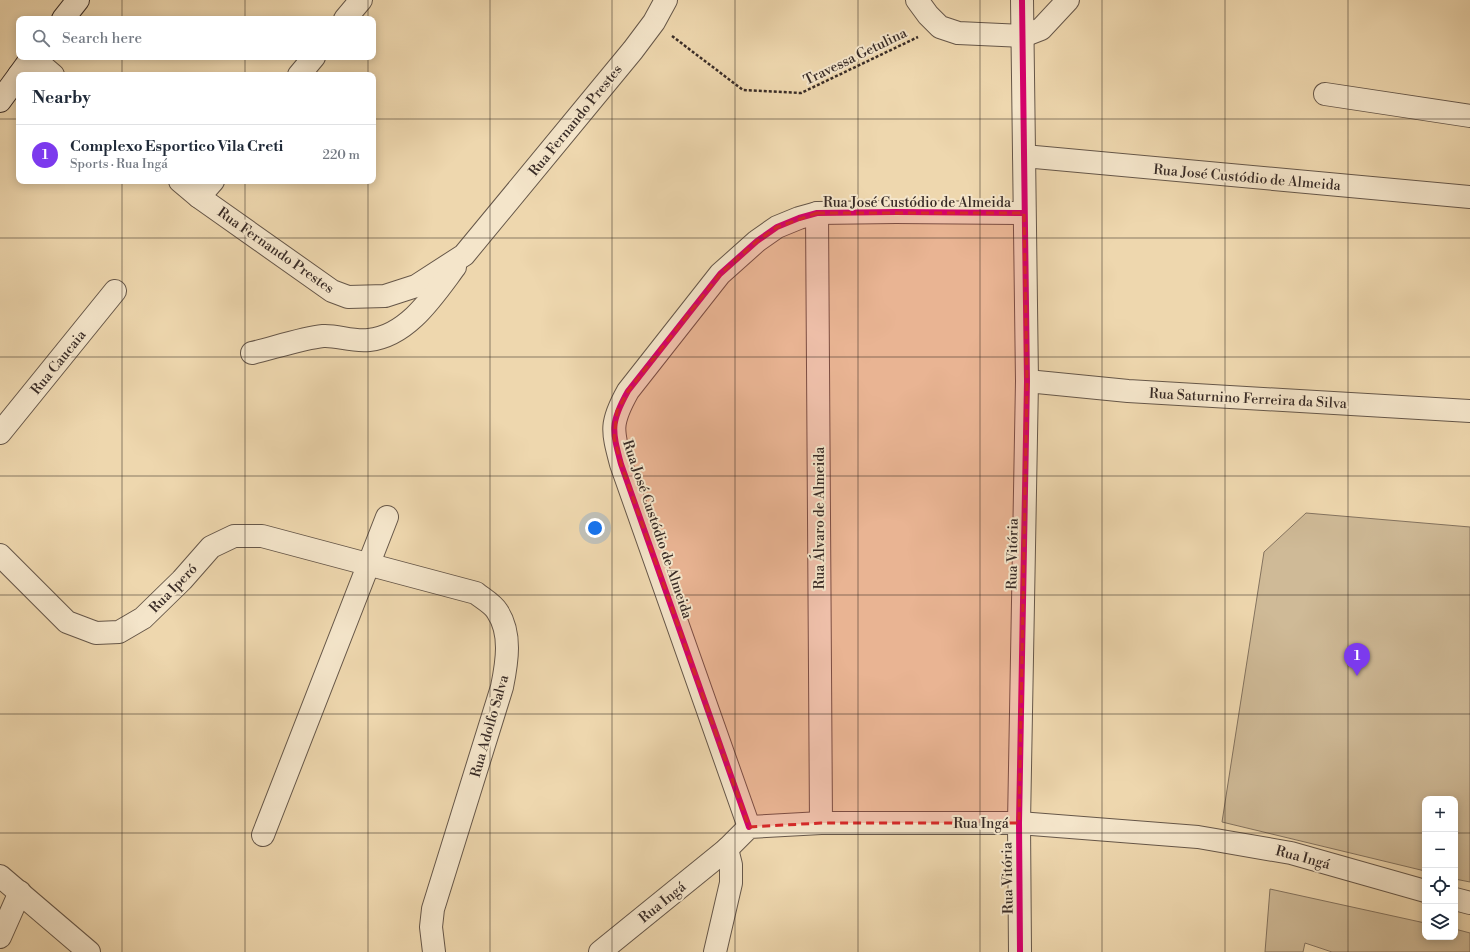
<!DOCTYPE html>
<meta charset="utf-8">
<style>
:root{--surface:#fff;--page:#f2f2f3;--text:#1f2937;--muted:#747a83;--line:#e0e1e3;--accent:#7c3aed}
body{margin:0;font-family:"Libre Bodoni",serif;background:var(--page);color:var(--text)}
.controls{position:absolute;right:12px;bottom:12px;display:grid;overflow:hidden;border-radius:8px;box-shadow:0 2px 10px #0003}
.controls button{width:36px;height:36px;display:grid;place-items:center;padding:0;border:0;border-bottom:1px solid var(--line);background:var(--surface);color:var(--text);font:20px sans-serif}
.you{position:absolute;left:595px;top:528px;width:14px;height:14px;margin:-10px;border:3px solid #fff;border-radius:50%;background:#1a73e8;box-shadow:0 0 0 6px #1a73e833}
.badge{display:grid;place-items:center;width:26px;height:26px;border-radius:50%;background:var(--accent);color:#fff;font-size:13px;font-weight:700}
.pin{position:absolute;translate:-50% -33px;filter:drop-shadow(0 1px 2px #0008)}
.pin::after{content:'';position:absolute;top:21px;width:14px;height:12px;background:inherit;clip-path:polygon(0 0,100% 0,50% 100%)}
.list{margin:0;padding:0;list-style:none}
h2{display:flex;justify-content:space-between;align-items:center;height:52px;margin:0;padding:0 16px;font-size:17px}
h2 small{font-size:13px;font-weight:400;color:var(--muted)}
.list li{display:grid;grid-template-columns:26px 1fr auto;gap:12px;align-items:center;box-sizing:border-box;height:60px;padding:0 16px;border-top:1px solid var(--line)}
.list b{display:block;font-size:15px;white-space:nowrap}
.list p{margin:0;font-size:13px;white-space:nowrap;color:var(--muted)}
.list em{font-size:13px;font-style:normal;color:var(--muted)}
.icon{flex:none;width:22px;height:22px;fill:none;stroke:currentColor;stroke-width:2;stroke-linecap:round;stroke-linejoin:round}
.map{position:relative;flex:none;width:1470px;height:952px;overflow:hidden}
.search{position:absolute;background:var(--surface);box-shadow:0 2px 10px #0003;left:16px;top:16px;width:360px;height:44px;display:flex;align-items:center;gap:10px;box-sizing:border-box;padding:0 14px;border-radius:8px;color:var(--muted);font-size:15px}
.panel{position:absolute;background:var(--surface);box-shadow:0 2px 10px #0003;left:16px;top:72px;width:360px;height:112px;border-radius:8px}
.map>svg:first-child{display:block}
.green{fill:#cfba97;stroke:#84735f}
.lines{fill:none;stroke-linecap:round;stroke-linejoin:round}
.street-casing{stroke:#665749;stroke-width:24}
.secondary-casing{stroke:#392c27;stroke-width:24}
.path{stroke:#392c27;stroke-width:2.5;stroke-dasharray:3 2;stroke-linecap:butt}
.street{stroke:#f4e5ca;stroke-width:22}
.secondary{stroke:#f4e5ca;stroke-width:22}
.cycleway-casing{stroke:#f4e5ca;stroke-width:8}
.cycleway{stroke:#d6006c;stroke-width:6}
.marked{fill:#d62828;fill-opacity:0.2;stroke:#d62828;stroke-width:3;stroke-dasharray:8 5;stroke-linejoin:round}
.grid{fill:none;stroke:#392c27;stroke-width:1;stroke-opacity:0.55}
.labels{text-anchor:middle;stroke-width:4;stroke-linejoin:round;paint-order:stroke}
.street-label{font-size:14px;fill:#392c27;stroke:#f4e5ca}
</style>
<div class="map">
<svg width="1470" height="952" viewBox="0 0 1470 952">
<rect width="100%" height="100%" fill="#eed7ae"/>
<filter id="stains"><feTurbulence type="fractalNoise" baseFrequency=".005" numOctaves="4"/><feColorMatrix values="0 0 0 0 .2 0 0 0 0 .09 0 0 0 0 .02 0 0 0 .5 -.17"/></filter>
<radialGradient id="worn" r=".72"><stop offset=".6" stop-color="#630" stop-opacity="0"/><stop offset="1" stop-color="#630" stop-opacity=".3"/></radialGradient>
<!-- green -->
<g class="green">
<polygon points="1306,513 1470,527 1470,882 1455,879 1455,799 1425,799 1425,871 1222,822 1264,552"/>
<polygon points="1270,889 1425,923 1425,937 1455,937 1455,929 1470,933 1470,952 1332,952 1305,943 1303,952 1265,952"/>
</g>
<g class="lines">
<!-- street casing -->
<g class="street-casing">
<g id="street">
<polyline points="917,0 928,15 940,27 958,33 1023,36 1041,29 1068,0"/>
<polyline points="345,19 361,0"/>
<polyline points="32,57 53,75"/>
<polyline points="299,75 314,57"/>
<polyline points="1325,94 1470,116"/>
<polyline points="1024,156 1470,197"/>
<polyline points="180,181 199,197 332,291 348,297 385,296 416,286 464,255 633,50 654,22 666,0"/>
<polyline points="199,197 213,181"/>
<polyline points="817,213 821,823"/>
<path d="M252,353C273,348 303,338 323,336C337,335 352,342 369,340C408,336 434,295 455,267"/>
<polyline points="1027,381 1128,391 1470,411"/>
<polyline points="0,433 115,291"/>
<path d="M0,555L67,622L96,633L119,632L143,618L182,580L211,547L234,536H262L476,593C482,598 493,604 497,611C512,633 507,662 502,687L433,909L431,927L434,952"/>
<path d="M749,827L621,464C612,430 610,423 628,391L720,274L757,241L777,227L799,218L817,213L896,212L1024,213"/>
<polyline points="263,835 387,517"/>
<polyline points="0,876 89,952"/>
<polyline points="1455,899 1470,903"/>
<polyline points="0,937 20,892"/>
<polyline points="600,952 727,849 749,827 821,823 1019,823 1198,837 1291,853 1425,891"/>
<polyline points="715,952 731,883 731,865 727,849"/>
<polyline points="1020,952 1019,823 1027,381 1022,0"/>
</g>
</g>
<!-- secondary casing -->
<g class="secondary-casing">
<g id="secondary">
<polyline points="63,19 78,0"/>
<polyline points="19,75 32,57"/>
<polyline points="0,101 19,75"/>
</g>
</g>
<!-- path -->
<polyline class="path" points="672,36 743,90 801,93 918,37"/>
<!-- street -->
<use href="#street" class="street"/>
<!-- secondary -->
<use href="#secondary" class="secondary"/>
<!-- cycleway casing -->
<g class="cycleway-casing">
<g id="cycleway">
<path d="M749,827L621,464C612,430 610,423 628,391L720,274L757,241L777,227L799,218L817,213L896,212L1024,213"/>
<polyline points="1020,952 1019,823 1027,381 1022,0"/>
</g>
</g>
<!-- cycleway -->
<use href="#cycleway" class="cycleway"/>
</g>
<!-- marked area -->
<path class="marked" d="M817,213H1024L1027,381L1019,823H821L749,827L621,464L614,438L617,411L628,391L720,274L757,241L777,227Z"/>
<!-- grid -->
<path class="grid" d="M122,0V19M245,0V19M368,0V19M490,0V952M612,0V952M735,0V952M858,0V952M980,0V952M1102,0V952M1225,0V952M1348,0V952M122,57V75M245,57V75M368,57V75M0,119H19M373,119H1470M122,181V952M245,181V952M368,181V952M0,238H1470M0,357H1470M0,476H1470M0,595H1470M0,714H1470M0,833H1425M1455,833H1470"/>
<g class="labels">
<!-- street labels -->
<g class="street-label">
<text transform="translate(855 56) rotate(-26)" y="5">Travessa Getulina</text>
<text transform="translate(575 120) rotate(-51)" y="5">Rua Fernando Prestes</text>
<text transform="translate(1247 177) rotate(5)" y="5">Rua José Custódio de Almeida</text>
<text x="917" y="207">Rua José Custódio de Almeida</text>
<text transform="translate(276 250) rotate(35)" y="5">Rua Fernando Prestes</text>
<text transform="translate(58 362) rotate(-51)" y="5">Rua Caucaia</text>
<text transform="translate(1248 398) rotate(3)" y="5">Rua Saturnino Ferreira da Silva</text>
<text transform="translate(819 518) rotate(-90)" y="5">Rua Álvaro de Almeida</text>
<text transform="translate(658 529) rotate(71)" y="5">Rua José Custódio de Almeida</text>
<text transform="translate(1012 554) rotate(-89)" y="5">Rua Vitória</text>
<text transform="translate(173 588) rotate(-46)" y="5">Rua Iperó</text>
<text transform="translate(489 726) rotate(-74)" y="5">Rua Adolfo Salva</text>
<text x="981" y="828">Rua Ingá</text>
<text transform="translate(1303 857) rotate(15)" y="5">Rua Ingá</text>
<text transform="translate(1007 878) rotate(-91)" y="5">Rua Vitória</text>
<text transform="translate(662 902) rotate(-39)" y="5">Rua Ingá</text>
</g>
</g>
<rect width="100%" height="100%" filter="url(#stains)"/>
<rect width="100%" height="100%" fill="url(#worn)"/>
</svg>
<div class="controls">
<button>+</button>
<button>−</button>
<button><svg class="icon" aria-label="locate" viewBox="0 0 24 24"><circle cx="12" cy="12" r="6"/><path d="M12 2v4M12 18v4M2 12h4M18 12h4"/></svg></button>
<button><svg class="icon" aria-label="layers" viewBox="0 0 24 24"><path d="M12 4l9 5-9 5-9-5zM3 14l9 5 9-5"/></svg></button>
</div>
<div class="you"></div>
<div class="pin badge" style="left:1357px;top:676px">1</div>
<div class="search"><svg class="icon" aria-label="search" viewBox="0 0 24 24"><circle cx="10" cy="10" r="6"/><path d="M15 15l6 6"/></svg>Search here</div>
<section class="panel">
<h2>Nearby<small></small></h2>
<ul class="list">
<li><span class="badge">1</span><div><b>Complexo Esportico Vila Creti</b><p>Sports · Rua Ingá</p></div><em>220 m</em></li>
</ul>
</section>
</div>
